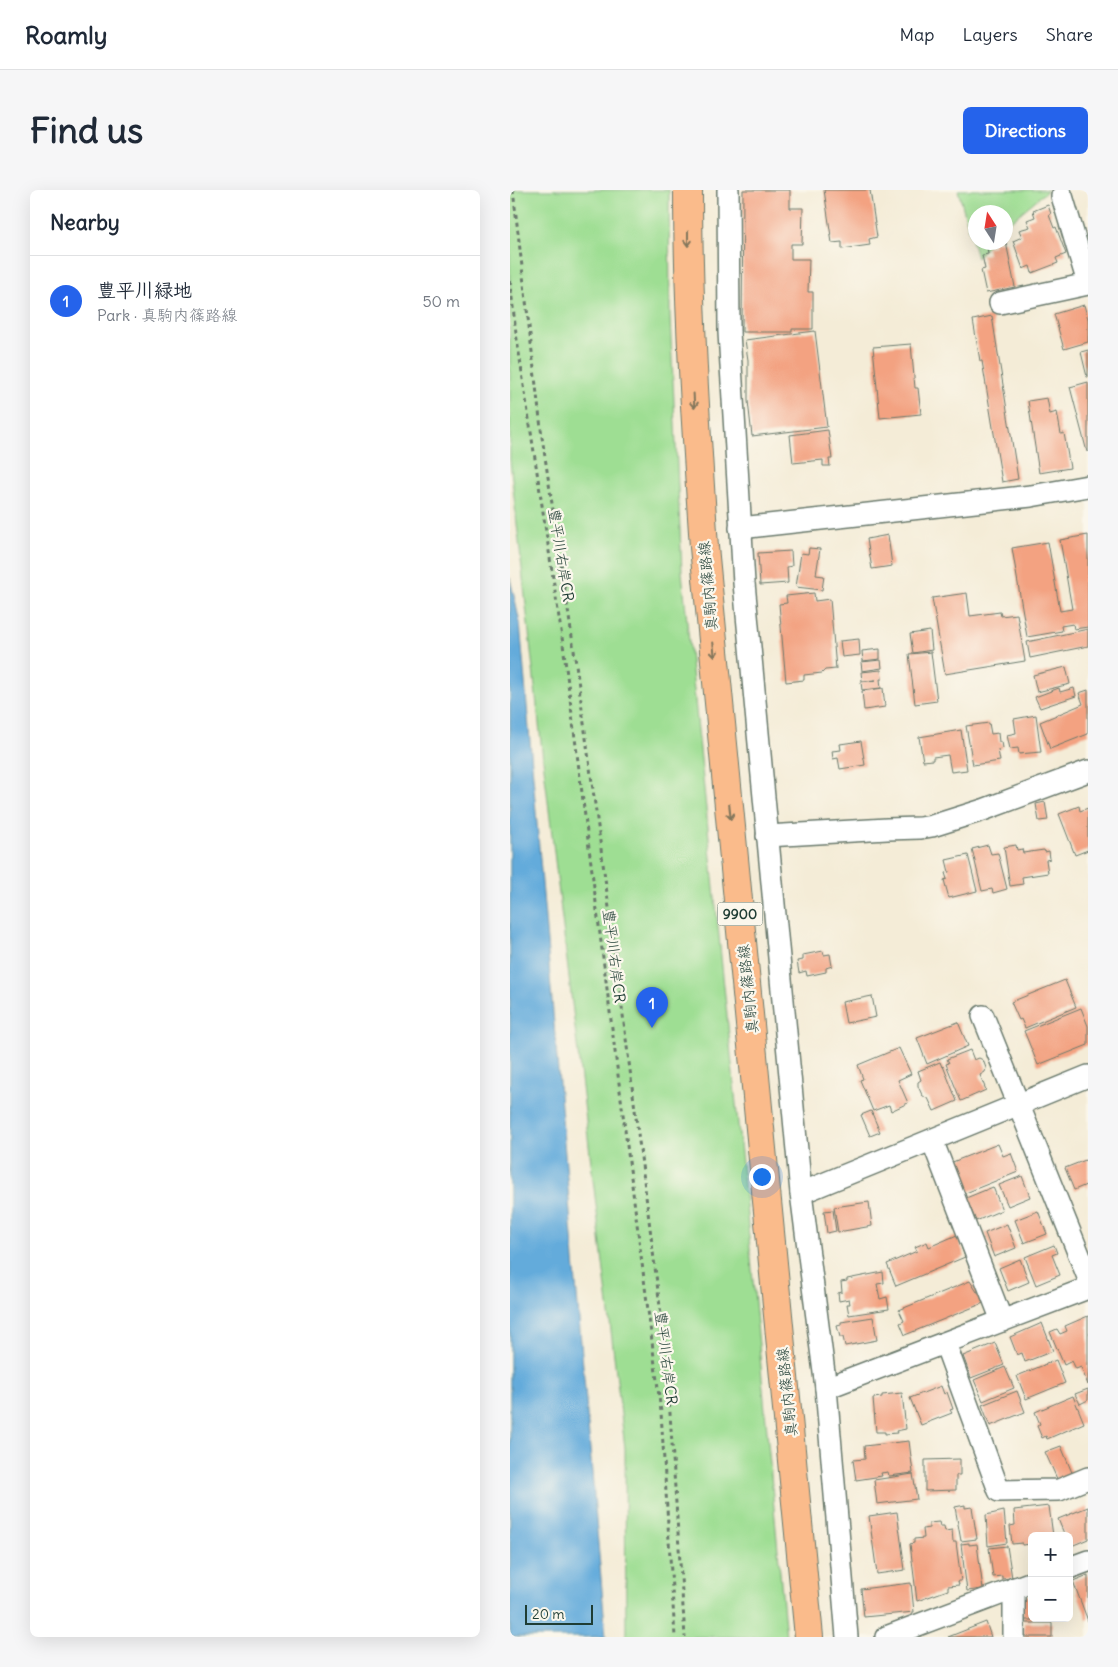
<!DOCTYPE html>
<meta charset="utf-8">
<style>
:root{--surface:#fff;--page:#f6f6f7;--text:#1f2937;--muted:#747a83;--line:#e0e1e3;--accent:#2563eb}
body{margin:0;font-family:Delius,"Klee One",sans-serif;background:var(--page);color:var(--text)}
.controls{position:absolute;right:15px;bottom:15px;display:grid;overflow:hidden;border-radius:8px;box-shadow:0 5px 20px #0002}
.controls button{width:45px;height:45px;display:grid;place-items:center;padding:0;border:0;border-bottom:1px solid var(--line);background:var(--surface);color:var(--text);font:25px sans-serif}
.compass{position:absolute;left:458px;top:15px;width:45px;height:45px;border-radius:50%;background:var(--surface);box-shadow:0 5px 20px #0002;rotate:348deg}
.scale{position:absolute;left:15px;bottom:12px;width:68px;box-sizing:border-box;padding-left:5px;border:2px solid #1f3d34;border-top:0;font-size:14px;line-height:18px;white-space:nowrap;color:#1f3d34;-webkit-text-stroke:4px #fbf7ec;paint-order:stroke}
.you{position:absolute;left:251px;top:986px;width:18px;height:18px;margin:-12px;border:4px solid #fff;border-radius:50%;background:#1a73e8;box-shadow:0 0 0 8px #1a73e833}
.badge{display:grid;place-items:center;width:32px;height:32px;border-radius:50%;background:var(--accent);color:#fff;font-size:16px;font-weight:700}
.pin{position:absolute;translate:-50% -41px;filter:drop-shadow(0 1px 2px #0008)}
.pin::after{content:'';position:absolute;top:26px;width:18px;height:15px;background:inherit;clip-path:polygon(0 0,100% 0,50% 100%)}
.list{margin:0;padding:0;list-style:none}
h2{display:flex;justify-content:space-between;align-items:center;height:65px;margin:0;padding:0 20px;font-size:21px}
h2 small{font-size:16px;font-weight:400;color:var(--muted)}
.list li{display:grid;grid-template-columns:32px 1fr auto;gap:15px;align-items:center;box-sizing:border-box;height:90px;padding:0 20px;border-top:1px solid var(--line)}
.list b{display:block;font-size:19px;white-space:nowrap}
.list p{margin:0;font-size:16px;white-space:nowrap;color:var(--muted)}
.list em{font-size:16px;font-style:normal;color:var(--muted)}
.map{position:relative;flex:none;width:578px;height:1447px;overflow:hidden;border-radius:8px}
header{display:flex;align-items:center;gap:30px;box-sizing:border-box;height:70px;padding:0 25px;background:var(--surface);border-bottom:1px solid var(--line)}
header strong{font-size:24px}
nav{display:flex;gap:28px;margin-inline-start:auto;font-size:18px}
.intro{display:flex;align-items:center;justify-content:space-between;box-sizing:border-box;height:120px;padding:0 30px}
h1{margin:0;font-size:35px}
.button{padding:12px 22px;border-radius:8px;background:var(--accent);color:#fff;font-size:18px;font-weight:700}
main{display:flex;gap:30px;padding:0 30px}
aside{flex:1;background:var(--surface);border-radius:8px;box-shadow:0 5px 20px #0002}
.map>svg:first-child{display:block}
.green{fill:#9ede93;stroke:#5e8e64}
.water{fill:#64abdb;stroke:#427488}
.building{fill:#f3a281}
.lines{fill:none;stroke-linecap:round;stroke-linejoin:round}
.street-casing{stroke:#6a7a6d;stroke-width:24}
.primary-casing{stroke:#6a7a6d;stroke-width:30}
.path{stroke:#6a7a6d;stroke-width:3;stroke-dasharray:4 4;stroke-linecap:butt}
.street{stroke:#fff;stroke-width:21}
.primary{stroke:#fabb8b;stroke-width:28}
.oneway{stroke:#82765b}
.labels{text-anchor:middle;stroke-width:4.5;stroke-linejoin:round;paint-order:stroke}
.shield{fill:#fbf7ec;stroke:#61756b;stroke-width:1}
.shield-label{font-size:14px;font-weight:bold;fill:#1f3d34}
.street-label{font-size:15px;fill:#1f3d34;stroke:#fbf7ec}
</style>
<header>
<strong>Roamly</strong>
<nav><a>Map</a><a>Layers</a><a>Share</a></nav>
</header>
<div class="intro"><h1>Find us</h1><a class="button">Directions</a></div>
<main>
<aside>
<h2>Nearby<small></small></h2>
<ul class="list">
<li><span class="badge">1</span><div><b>豊平川緑地</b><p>Park · 真駒内篠路線</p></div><em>50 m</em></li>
</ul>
</aside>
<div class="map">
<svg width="578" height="1447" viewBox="0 0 578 1447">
<rect width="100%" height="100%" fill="#fbf7ec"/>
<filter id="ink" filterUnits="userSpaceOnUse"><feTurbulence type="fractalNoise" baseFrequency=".02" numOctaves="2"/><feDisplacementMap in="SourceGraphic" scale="10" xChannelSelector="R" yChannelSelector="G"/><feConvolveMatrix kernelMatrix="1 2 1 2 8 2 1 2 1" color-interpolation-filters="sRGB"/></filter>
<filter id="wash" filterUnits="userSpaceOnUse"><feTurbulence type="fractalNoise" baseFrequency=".0096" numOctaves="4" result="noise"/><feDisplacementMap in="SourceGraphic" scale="20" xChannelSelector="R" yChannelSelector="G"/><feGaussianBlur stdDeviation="1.12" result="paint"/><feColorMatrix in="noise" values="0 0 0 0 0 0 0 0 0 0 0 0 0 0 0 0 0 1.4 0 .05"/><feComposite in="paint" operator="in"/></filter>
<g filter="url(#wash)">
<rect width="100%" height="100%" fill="#f4ecd7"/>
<!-- green -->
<g class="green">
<polygon points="0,0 159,0 160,127 172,382 234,993 276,1447 116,1447 115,1258 32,561 0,270"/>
<polygon points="448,0 538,0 496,35 496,22 466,22 466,52 479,53 467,68"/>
</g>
<!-- water -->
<polygon class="water" points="0,388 10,433 96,1447 0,1447"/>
<g id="blocks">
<!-- building -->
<g class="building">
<polygon points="233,0 280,0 280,18 293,18 292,54 281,54 281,69 299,69 298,102 303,102 303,139 282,139 282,142 232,142"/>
<polygon points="314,0 360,0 367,47 359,49 360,55 332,59 332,52 322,53"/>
<polygon points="538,15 541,24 539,25 544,38 546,37 556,64 546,68 548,73 522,83 520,76 513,79 503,51 512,47 509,40 520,37 517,30 525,27 523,21"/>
<polygon points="483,52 496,52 505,97 476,103 471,80 475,79 472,65 478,64 477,57 484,56"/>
<polygon points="574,115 578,129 578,152 554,159 544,124"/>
<polygon points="482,126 508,289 492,292 472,171 470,171 463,130"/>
<polygon points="305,141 317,237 242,246 238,211 238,170 235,150"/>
<polygon points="401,154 405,198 408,198 411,224 370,228 363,157"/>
<polygon points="578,160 578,187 577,187 571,162"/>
<polygon points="578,192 578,262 577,262 560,197"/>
<polygon points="537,208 540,224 547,222 551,244 554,243 560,278 529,283 518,211"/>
<polygon points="318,240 322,269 319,269 320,276 313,276 313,270 283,273 280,245"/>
<polygon points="378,345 382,376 362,379 357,349"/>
<polygon points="578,345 578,437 564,439 563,434 551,436 552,441 517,447 502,358 538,352 550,421 562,419 550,350"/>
<polygon points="299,358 310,359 306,385 314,386 312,400 286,397 291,363 298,364"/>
<polygon points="281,361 282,376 277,377 278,393 250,395 248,363"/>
<polygon points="304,403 305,411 320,409 326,479 315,480 312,483 294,485 294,490 276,492 269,414 277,413 276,406"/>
<polygon points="457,403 460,426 490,422 491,426 507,424 515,471 435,484 422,408"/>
<polygon points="578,439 578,456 520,468 517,452"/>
<polygon points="420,441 422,460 403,463 400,444"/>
<polygon points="349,449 350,465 332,467 330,451"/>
<polygon points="370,459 370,469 353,471 352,461"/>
<polygon points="421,462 427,511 405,514 399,464"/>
<polygon points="371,470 372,478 352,481 351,472"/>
<polygon points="556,477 560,494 527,502 523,485"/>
<polygon points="371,480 372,489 370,489 371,498 352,500 351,492 366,490 352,491 351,482"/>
<polygon points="373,498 375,517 354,520 352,501"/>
<polygon points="549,498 550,502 564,498 566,506 530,518 525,507"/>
<polygon points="578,500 578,544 540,559 530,532 573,514 569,503"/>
<polygon points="526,525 531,562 509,564 508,558 500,559 497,545 506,543 504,529"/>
<polygon points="479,533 481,544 488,543 489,552 492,552 493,558 488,560 490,571 463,575 456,536"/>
<polygon points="451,540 457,580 441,582 438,565 423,567 423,570 413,571 409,547"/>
<polygon points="351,551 355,575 330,579 328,568 323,569 322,561 331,560 330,554"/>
<polygon points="535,612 538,630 529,631 526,614"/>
<polygon points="569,616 570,621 578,618 578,660 565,665 549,624"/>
<polygon points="478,655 481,664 488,663 497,699 483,703 482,699 472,701 462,659"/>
<polygon points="506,655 507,660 512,659 513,663 534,660 535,662 539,661 540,669 536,670 538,683 512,687 513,694 500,696 494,657"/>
<polygon points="458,665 467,701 439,708 434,690 437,689 435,683 439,682 436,670"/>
<polygon points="313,761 314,765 320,764 322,776 316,778 316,782 297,786 296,781 289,783 287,771 293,770 293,765"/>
<polygon points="555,790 566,817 515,838 511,829 509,830 501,812"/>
<polygon points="362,806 366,827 336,833 332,812"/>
<polygon points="571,818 578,836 578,855 528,875 514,841"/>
<polygon points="448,832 458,856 417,874 407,848"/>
<polygon points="389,858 401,884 388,890 398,913 381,921 379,915 363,921 350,890 353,889 348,875"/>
<polygon points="460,860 464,870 469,868 473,870 476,878 475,882 470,885 476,900 451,911 436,874 439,873 437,869"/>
<polygon points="430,872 432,877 433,876 447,911 424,921 418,908 416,908 412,905 408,896 408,892 411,890 408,881"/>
<polygon points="361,921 370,942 360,946 351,925"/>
<polygon points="488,954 493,966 501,963 508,982 453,1004 440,973"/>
<polygon points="578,969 578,999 576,995 564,1000 555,978"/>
<polygon points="512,986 520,1007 498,1016 489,995"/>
<polygon points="483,997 492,1020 466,1031 456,1008"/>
<polygon points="359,1012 362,1036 328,1042 324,1017"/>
<polygon points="323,1020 326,1041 317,1043 314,1021"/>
<polygon points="528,1021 537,1044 514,1053 505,1030"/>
<polygon points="497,1034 506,1058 484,1067 475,1043"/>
<polygon points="447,1045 455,1067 386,1096 377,1074 407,1061 405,1057 417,1052 419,1057"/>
<polygon points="544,1055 547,1063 542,1065 550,1085 526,1095 515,1067"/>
<polygon points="510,1069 519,1092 498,1101 489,1078"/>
<polygon points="373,1082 374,1093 367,1094 370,1109 377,1107 379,1119 339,1125 337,1114 340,1114 339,1109 329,1111 328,1103 332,1102 331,1092 337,1091 337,1089"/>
<polygon points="460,1091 467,1102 471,1101 476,1112 395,1145 390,1133 394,1131 389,1120"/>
<polygon points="578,1126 578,1195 571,1177 566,1179 562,1171 554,1175 540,1142 547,1139 550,1144 557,1141 555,1136"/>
<polygon points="363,1127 367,1150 335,1156 333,1147 330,1147 327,1136 331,1135 331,1132"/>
<polygon points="532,1133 543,1161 515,1172 512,1163 507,1165 500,1147"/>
<polygon points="485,1153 494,1175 461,1188 453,1166"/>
<polygon points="546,1170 555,1193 516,1209 507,1186"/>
<polygon points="495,1177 504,1198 473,1211 464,1190"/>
<polygon points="431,1196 434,1204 437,1202 443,1219 440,1220 442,1223 411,1235 400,1208"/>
<polygon points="578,1199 578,1210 570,1214 565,1204"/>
<polygon points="507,1201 515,1222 480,1236 472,1215"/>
<polygon points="392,1203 396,1239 386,1241 387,1243 375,1244 375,1242 366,1242 363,1208 372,1207 372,1205"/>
<polygon points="563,1206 574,1233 537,1249 536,1246 532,1248 527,1236 530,1234 525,1222"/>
<polygon points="399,1251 403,1283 379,1286 378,1282 371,1283 372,1286 346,1290 343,1270 355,1269 354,1256"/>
<polygon points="551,1256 563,1285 548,1291 535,1262"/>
<polygon points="450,1269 450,1285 446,1285 446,1300 415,1301 415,1270"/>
<polygon points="403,1284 407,1309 367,1314 364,1290"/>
<polygon points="455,1315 455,1318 462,1317 467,1349 451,1351 445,1317"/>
<polygon points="539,1316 543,1346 522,1346 522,1354 512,1355 512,1353 502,1354 500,1336 505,1335 504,1320"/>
<polygon points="578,1317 578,1349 559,1357 559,1346 555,1346 548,1329"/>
<polygon points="494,1321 497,1353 478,1356 476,1325"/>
<polygon points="387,1322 395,1380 367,1384 359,1326"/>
<polygon points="429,1332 430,1336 434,1336 435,1341 442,1340 443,1352 446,1352 451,1391 448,1391 449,1395 438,1396 438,1400 407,1411 400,1354 404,1353 404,1349 414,1348 413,1339 419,1338 419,1333"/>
<polygon points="459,1353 459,1355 467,1354 473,1399 457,1401 451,1354"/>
<polygon points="497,1356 502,1388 492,1389 492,1386 483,1387 479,1358"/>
<polygon points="578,1385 578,1431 563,1391"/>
<polygon points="401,1393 404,1422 354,1427 351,1399"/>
<rect x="513" y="1406" width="9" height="24"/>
<polygon points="476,1432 481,1447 438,1447"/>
<rect x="514" y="1433" width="28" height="14"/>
</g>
</g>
</g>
<g filter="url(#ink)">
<use href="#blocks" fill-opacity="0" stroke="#6a7a6d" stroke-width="1"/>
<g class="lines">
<!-- street casing -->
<g class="street-casing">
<g id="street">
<polyline points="218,0 219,142 234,393 291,1003 316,1198 337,1447"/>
<polyline points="552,6 578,93"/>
<polyline points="490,113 578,94"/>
<polyline points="230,338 521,306 578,296"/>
<polyline points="257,646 377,639 410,638 422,636 473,620 578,581"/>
<polyline points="473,826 578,1087"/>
<polyline points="422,950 492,1131"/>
<polyline points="291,1003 578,886"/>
<polyline points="435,1153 489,1301 549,1300 578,1288"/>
<polyline points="316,1198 578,1098"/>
<polyline points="559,1378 578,1371"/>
<polyline points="504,1398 504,1447"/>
<polyline points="376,1447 522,1392"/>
</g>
</g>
<!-- primary casing -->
<g class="primary-casing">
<path id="primary" d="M178,0C178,119 186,238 194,357L299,1447"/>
</g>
<!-- path -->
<g class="path">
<polyline points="3,0 32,247 65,467 105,762 156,1164 175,1447"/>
<polyline points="0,91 6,143 53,454 151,1222 165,1447"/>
</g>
<!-- street -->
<use href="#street" class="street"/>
<!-- primary -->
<use href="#primary" class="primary"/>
</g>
<!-- one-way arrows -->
<defs><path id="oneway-shaft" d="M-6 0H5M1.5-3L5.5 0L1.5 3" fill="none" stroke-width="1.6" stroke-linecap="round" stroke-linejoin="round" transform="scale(1.25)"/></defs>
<g class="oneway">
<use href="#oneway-shaft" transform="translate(178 49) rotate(90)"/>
<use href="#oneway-shaft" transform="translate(184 211) rotate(87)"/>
<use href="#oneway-shaft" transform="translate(204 460) rotate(84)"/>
<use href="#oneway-shaft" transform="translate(220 622) rotate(84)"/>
</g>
</g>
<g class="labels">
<!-- shield labels -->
<rect class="shield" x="207.5" y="712.5" width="45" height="23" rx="4"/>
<g class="shield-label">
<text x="230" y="729">9900</text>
</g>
<!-- street labels -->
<g class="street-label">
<text transform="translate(51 365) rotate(81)" y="5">豊平川右岸CR</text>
<text transform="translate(198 396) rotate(-95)" y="5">真駒内篠路線</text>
<text transform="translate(104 766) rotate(83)" y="5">豊平川右岸CR</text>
<text transform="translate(238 799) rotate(-96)" y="5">真駒内篠路線</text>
<text transform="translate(156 1168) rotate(83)" y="5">豊平川右岸CR</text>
<text transform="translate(277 1202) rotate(-96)" y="5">真駒内篠路線</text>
</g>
</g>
</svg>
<div class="controls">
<button>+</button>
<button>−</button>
</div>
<svg class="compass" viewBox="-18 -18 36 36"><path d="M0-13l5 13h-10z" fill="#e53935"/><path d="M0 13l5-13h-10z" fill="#747a83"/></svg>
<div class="scale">20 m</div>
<div class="you"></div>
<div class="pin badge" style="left:142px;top:838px">1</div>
</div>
</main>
